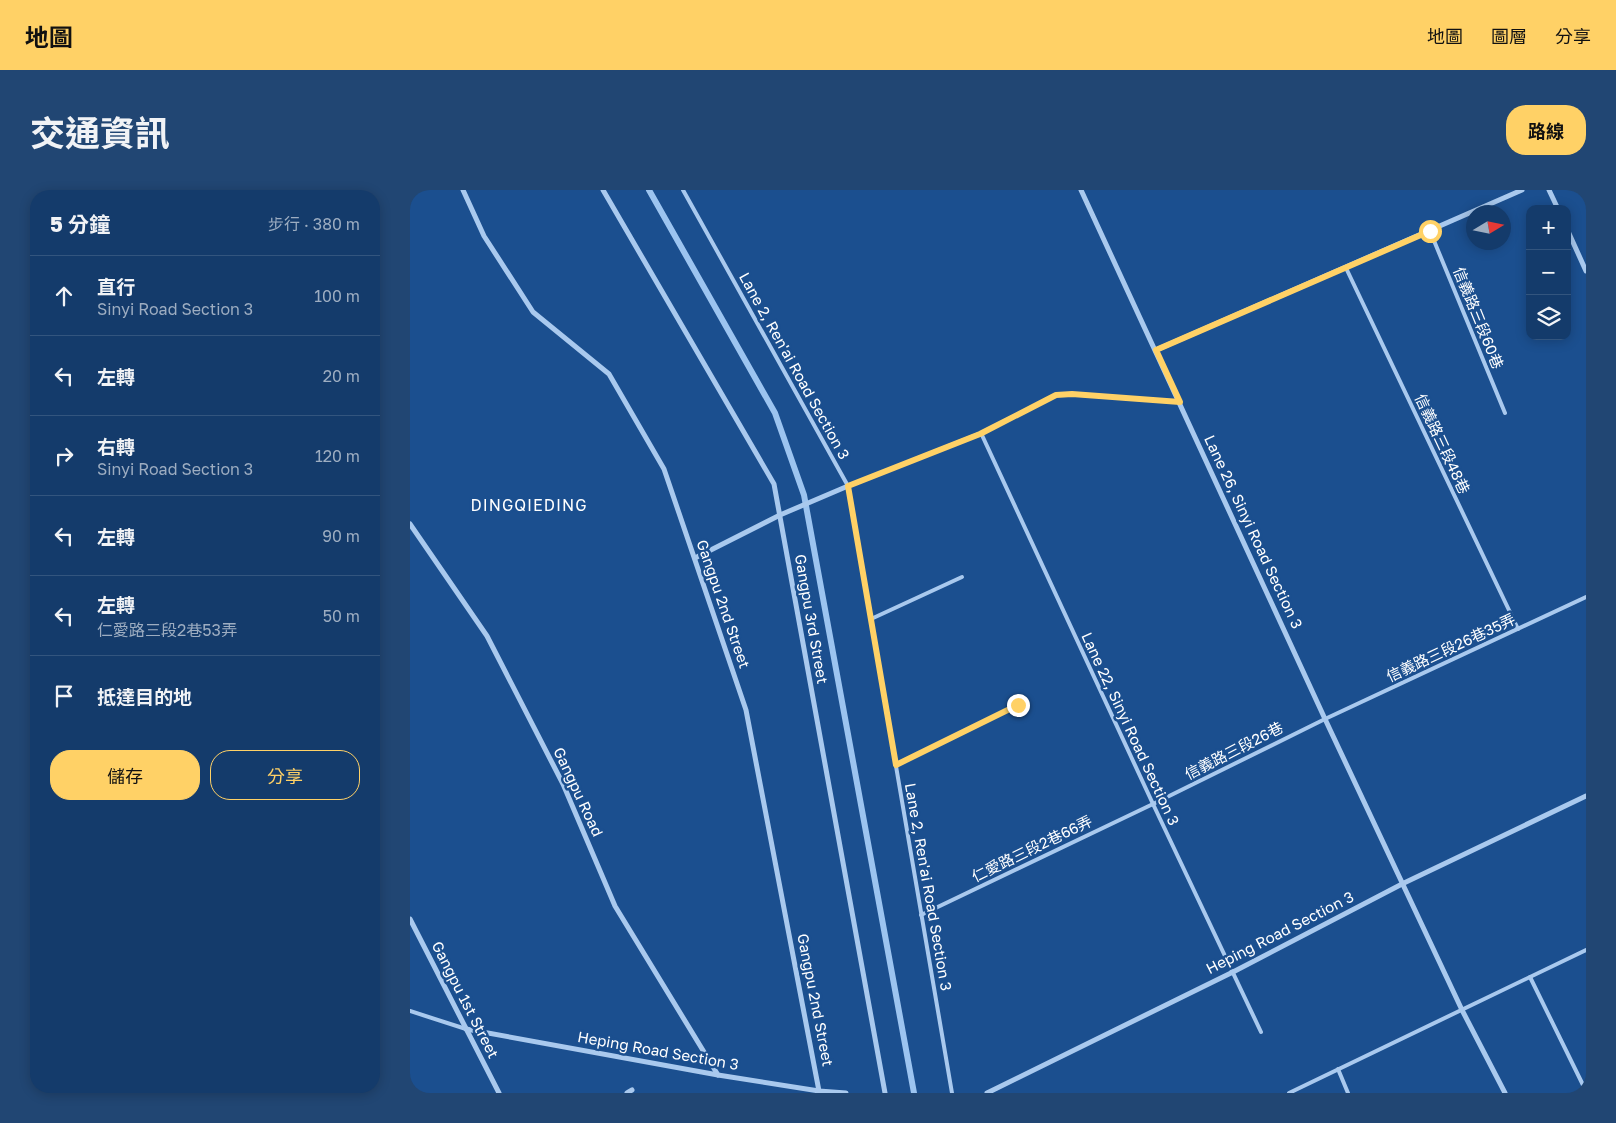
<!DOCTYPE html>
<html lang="zh-TW">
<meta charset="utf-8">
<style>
:root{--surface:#143b6b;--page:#214673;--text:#f1f3f6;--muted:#9dadc1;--line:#33557e;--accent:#ffd166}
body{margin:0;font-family:"Golos Text","Noto Sans TC",sans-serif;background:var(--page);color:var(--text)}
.controls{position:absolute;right:15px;top:15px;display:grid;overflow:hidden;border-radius:10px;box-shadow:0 2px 12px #0003}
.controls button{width:45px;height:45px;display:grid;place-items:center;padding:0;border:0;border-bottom:1px solid var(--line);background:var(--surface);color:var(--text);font:25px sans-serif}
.compass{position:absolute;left:1056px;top:15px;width:45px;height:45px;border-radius:50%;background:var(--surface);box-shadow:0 2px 12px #0003;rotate:80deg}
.stop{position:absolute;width:15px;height:15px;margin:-11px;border:4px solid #ffd166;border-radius:50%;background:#fff}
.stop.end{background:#ffd166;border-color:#fff;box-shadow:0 1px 5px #0008}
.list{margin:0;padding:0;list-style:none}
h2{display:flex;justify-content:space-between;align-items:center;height:65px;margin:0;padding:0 20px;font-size:21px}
h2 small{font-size:16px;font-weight:400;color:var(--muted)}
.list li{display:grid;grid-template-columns:32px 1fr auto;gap:15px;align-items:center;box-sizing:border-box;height:80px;padding:0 20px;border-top:1px solid var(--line)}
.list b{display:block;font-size:19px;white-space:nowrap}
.list p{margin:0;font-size:16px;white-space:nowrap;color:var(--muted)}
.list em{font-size:16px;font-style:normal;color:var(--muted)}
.actions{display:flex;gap:10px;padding:15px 20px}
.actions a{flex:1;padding:11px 0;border:1px solid var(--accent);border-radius:20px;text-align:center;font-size:18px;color:var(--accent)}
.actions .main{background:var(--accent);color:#111}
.icon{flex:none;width:28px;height:28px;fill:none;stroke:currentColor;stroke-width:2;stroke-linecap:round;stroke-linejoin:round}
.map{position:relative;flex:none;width:1176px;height:903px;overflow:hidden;border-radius:20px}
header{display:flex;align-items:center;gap:30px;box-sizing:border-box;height:70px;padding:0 25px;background:var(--accent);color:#111}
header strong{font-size:24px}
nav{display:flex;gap:28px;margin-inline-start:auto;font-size:18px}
.intro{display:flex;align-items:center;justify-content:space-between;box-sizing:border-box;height:120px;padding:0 30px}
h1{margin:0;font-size:35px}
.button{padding:12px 22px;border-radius:20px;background:var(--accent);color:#111;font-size:18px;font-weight:700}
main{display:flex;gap:30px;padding:0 30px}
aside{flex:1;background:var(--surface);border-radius:20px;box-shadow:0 2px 12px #0003}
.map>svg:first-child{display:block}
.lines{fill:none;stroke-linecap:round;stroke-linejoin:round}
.stream{stroke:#9cc4f0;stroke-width:6}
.service{stroke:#a9c9ee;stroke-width:4}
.minor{stroke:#a9c9ee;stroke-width:5}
.route{stroke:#ffd166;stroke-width:6}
.labels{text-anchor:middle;stroke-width:5;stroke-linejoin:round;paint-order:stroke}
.street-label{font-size:15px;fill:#fff;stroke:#1b4f8f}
.neighbourhood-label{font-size:16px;letter-spacing:1px;fill:#fff;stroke:#1b4f8f}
</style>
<header>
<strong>地圖</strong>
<nav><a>地圖</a><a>圖層</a><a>分享</a></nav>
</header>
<div class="intro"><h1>交通資訊</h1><a class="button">路線</a></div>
<main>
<aside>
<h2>5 分鐘<small>步行 · 380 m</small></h2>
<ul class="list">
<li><svg class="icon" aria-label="ahead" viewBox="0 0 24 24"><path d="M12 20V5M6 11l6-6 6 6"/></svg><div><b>直行</b><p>Sinyi Road Section 3</p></div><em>100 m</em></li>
<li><svg class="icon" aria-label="left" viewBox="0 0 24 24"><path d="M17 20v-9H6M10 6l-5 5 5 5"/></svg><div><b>左轉</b></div><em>20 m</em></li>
<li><svg class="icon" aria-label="right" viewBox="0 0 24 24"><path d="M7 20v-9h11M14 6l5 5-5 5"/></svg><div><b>右轉</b><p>Sinyi Road Section 3</p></div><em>120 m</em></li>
<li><svg class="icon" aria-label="left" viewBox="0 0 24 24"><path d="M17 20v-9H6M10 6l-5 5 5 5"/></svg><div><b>左轉</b></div><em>90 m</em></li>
<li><svg class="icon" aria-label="left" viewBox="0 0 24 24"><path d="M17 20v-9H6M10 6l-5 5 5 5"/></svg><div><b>左轉</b><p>仁愛路三段2巷53弄</p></div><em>50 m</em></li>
<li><svg class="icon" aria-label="arrive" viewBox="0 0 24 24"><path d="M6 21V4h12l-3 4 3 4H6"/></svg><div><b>抵達目的地</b></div></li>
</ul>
<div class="actions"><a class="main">儲存</a><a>分享</a></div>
</aside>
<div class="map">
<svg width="1176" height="903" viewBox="0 0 1176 903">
<rect width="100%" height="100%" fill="#1b4f8f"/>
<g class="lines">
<!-- stream -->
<polyline class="stream" points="239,0 365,223 394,305 504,903"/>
<!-- service -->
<g class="service">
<polyline points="273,0 438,296 542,903"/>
<polyline points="1020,41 1095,223"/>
<polyline points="936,78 1108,439"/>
<polyline points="571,243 743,614 851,842"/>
<polyline points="438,296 571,243 646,205 662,204 770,212"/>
<polyline points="461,429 552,387"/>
<polyline points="486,575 608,515"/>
<polyline points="511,725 743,614 915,529 1176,407"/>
<polyline points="1120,787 1173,895"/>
<polyline points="0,821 56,839"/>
<polyline points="928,879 938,903"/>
<polyline points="879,903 1176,760"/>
</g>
<!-- minor -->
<g class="minor">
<polyline points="53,0 74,46 123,122 199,184 254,279 336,520 409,901"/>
<polyline points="193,0 364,294 475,903"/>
<polyline points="671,0 915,529 1052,820 1095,903"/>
<polyline points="1139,0 1148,19"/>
<polyline points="1157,39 1176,81"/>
<polyline points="746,160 1112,0"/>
<polyline points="0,334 77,446 153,594 205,716 308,885"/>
<polyline points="285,368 370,325 438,296"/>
<polyline points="0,729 89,903"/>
<polyline points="56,839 308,885 409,901 436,903"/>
<polyline points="217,903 222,900"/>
<polyline points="577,903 823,782 994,693 1176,606"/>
</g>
</g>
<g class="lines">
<!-- route -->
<polyline class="route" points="608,515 486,575 438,296 570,244 646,205 662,204 770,212 746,160 1020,41"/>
</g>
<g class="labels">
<!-- street labels -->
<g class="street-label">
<text transform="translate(1068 128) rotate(68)" y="5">信義路三段60巷</text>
<text transform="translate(384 176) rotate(61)" y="5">Lane 2, Ren'ai Road Section 3</text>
<text transform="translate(1032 254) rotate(65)" y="5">信義路三段48巷</text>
<text transform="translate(843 342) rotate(65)" y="5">Lane 26, Sinyi Road Section 3</text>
<text transform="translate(313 414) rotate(71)" y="5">Gangpu 2nd Street</text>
<text transform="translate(401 429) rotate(80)" y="5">Gangpu 3rd Street</text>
<text transform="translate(1041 458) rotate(-25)" y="5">信義路三段26巷35弄</text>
<text transform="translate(720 539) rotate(65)" y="5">Lane 22, Sinyi Road Section 3</text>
<text transform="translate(824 561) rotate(-27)" y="5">信義路三段26巷</text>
<text transform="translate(168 602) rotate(65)" y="5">Gangpu Road</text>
<text transform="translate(622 659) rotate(-26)" y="5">仁愛路三段2巷66弄</text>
<text transform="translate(518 697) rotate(80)" y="5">Lane 2, Ren'ai Road Section 3</text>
<text transform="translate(870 743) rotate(-27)" y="5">Heping Road Section 3</text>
<text transform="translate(55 810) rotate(63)" y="5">Gangpu 1st Street</text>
<text transform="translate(405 810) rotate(79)" y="5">Gangpu 2nd Street</text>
<text transform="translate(248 861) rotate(10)" y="5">Heping Road Section 3</text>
</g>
<!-- neighbourhood labels -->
<g class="neighbourhood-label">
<text x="119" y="321">DINGQIEDING</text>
</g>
</g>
</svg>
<div class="controls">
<button>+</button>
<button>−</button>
<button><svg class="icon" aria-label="layers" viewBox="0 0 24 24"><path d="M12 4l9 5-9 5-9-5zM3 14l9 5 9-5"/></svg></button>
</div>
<svg class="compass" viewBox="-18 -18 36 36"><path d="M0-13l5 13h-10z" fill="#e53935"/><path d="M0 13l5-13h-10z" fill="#9dadc1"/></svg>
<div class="stop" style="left:1020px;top:41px"></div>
<div class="stop end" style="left:608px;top:515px"></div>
</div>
</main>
